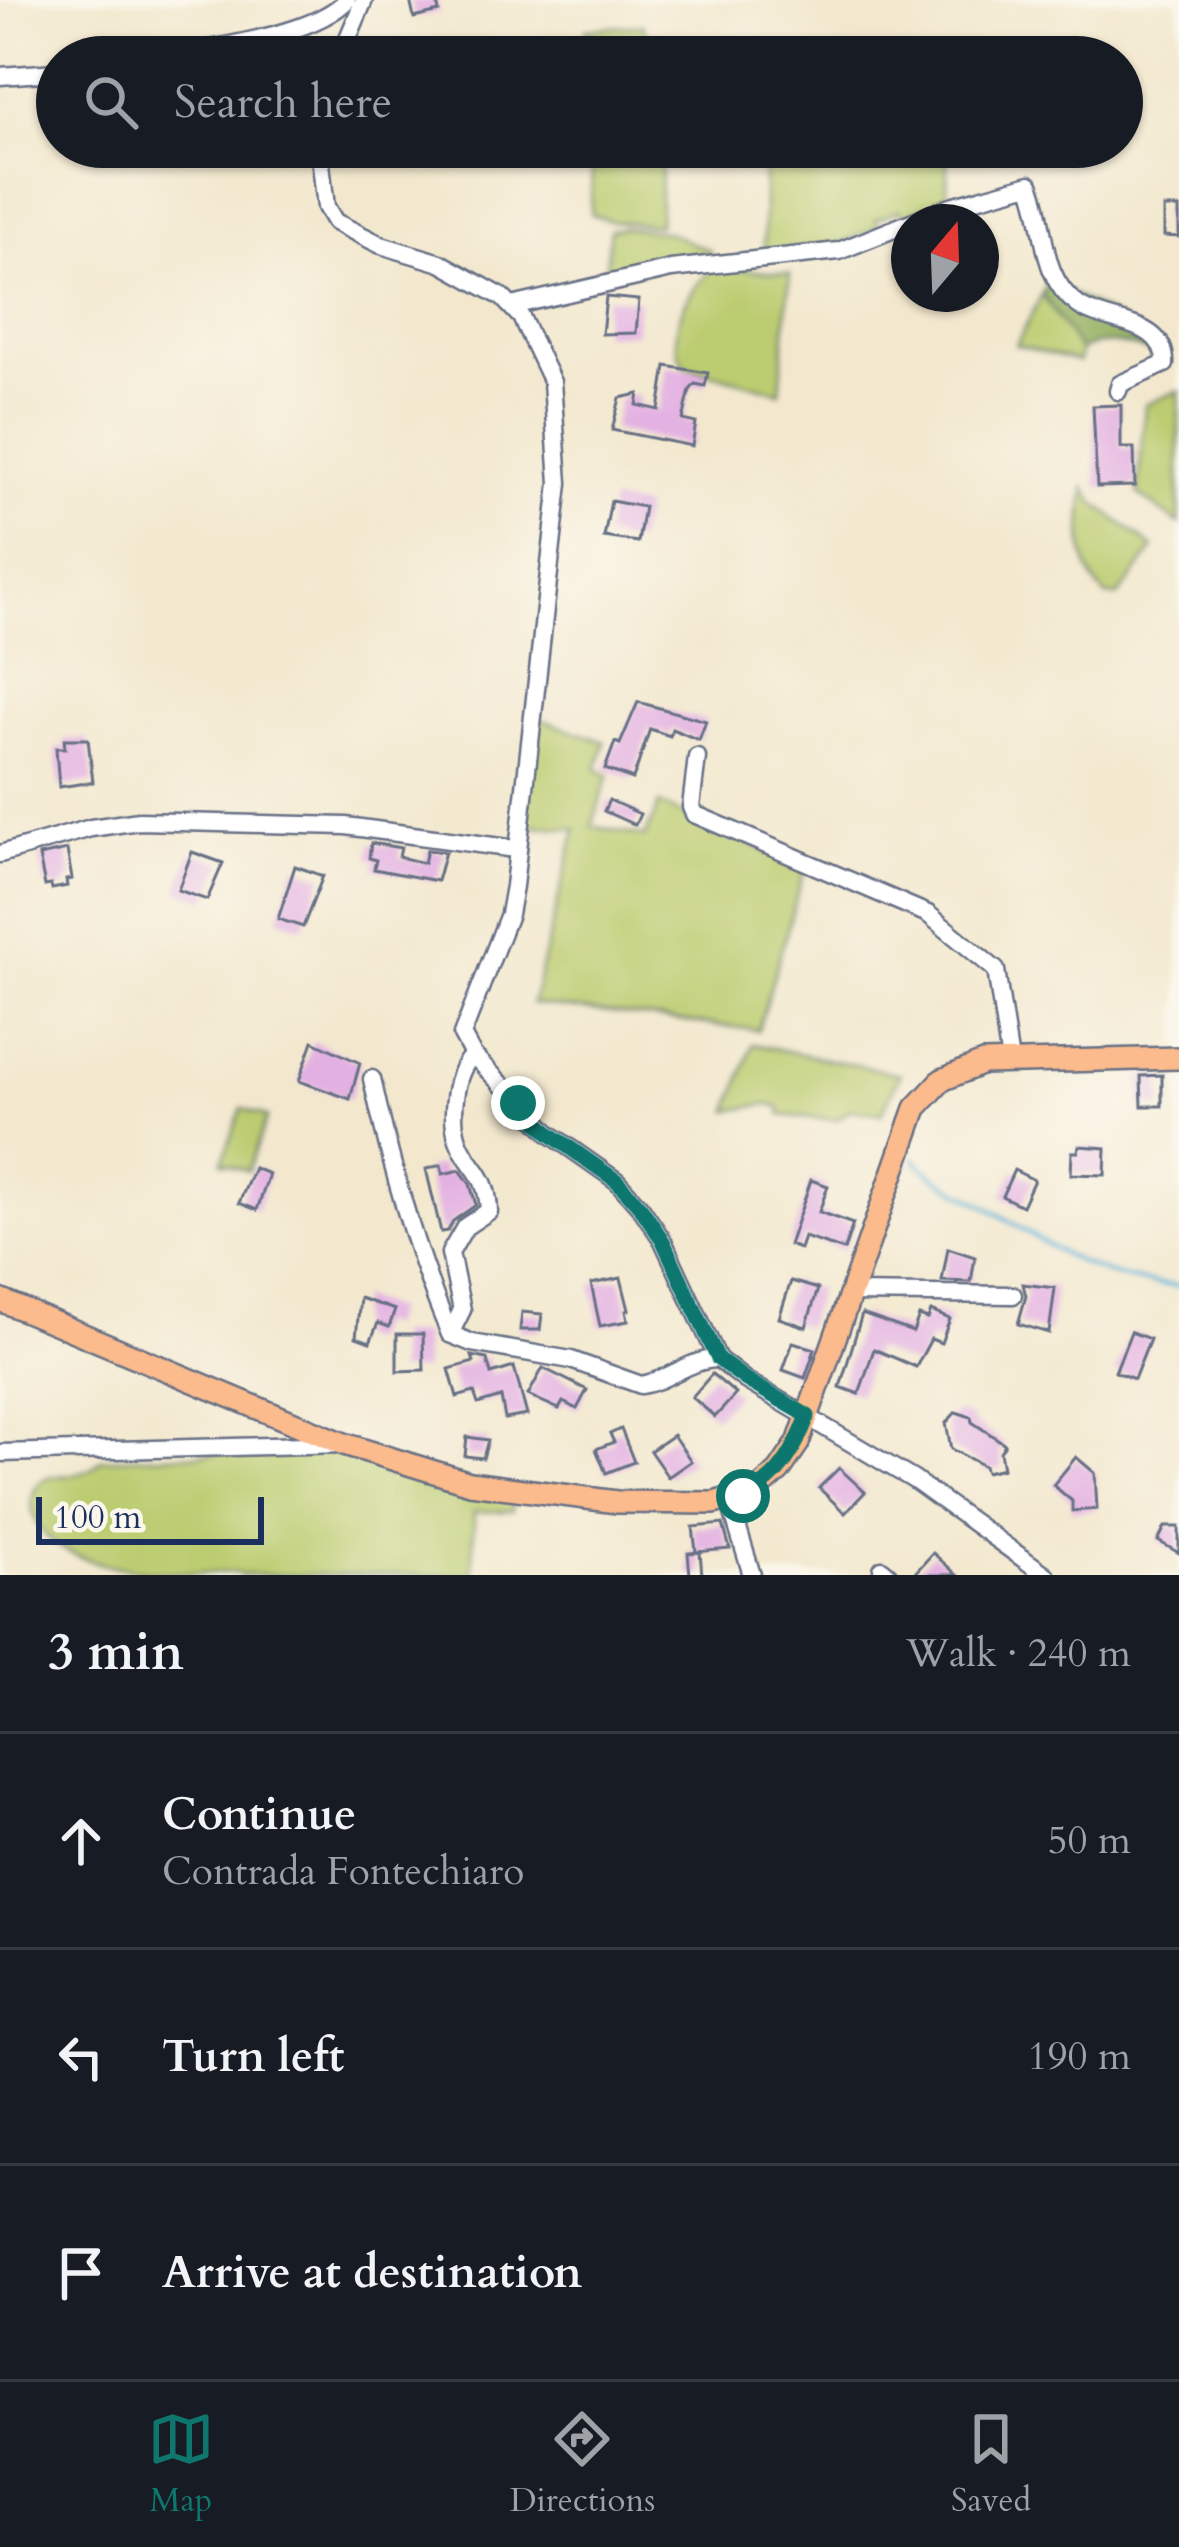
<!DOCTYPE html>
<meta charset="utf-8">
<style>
:root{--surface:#171b24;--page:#242831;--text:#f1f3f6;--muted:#9ea1a6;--line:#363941;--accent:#0f766e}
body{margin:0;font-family:Cardo,serif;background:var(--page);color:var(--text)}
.compass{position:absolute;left:891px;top:204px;width:108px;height:108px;border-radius:50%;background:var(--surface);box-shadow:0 3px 9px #0004;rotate:19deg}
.scale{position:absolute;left:36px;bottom:30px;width:228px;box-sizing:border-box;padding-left:12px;border:6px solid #1b2f5e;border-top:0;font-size:33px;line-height:42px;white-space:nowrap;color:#1b2f5e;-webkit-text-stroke:9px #fbf7ec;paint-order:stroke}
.stop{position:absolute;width:36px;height:36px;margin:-27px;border:9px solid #0f766e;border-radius:50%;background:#fff}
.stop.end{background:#0f766e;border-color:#fff;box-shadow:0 3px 12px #0008}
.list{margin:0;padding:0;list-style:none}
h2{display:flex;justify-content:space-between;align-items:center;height:156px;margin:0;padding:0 48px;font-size:51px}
h2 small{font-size:39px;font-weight:400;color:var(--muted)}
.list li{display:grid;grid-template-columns:78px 1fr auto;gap:36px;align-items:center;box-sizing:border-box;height:216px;padding:0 48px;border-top:3px solid var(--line)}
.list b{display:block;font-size:45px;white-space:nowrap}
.list p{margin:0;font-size:39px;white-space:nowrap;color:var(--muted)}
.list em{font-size:39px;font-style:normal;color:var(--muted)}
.icon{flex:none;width:66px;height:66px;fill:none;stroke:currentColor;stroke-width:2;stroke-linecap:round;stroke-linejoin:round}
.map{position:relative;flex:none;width:1179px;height:1575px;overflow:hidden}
.search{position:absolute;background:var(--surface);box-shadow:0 3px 9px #0004;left:36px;right:36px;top:36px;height:132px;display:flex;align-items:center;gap:30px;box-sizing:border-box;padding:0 42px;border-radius:66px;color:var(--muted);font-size:45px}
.sheet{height:804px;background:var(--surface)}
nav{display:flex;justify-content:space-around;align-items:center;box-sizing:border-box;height:168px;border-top:3px solid var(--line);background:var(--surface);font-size:33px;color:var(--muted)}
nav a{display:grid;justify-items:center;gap:6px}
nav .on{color:var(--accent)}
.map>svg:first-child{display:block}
.green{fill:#bccc6f;stroke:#6c7e66;stroke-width:3}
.forest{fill:#95b062;stroke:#587060;stroke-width:3}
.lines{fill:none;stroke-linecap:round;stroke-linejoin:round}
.stream{stroke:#56b0d4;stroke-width:4.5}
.building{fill:#e3b0e2}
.minor-casing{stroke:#677085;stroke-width:21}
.major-casing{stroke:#677085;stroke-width:26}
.minor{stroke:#fff;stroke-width:16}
.major{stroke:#fbbb8c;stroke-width:21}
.route{stroke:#0f766e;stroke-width:15}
</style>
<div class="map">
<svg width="1179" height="1575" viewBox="0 0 1179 1575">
<rect width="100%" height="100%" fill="#fbf7ec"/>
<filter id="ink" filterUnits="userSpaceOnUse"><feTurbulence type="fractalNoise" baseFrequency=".00833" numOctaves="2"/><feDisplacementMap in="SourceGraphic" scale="24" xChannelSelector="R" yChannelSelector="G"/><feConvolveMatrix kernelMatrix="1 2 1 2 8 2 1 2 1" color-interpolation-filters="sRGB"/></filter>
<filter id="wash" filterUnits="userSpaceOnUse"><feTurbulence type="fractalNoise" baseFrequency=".004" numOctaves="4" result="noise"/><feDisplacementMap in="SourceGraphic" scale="48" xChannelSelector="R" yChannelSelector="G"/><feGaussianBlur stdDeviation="2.7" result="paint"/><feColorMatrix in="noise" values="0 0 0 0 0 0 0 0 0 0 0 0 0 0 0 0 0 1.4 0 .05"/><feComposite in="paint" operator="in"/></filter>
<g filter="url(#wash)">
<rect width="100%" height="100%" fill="#f3e8ce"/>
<!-- green -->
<g class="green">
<polygon points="643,24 653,57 588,57 586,29"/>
<polygon points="592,147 662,147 659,225 611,221 591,214"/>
<polygon points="764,147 947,147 947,204 904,218 900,210 876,219 879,227 842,243 770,253 764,247"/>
<polygon points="625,227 667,232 710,251 703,260 605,278 610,229"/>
<path d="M716,267L790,274L780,392L686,366C662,336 688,286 716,267Z"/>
<polygon points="1042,294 1080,351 1079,362 1016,345"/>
<polygon points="1179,391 1179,524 1138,494 1145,404"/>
<path d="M1085,488L1096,504L1154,548L1119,596H1106C1075,563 1082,530 1085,488Z"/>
<polygon points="537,718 605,742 597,770 609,775 592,826 645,837 659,804 805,868 758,1030 532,1004 576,829 523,825"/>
<polygon points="753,1044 900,1074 882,1113 849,1110 837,1120 781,1115 780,1108 768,1104 729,1111"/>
<polygon points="242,1108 267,1117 248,1171 222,1162"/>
<path d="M330,1448L427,1481L513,1498L512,1511L474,1512L473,1575H241L235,1572C183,1575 75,1575 42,1531C33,1518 28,1502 36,1487C45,1471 72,1479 87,1471C93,1469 97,1463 102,1459Z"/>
</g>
<!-- forest -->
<path class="forest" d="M1048,281L1138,330L1163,357C1139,347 1103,336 1080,351L1042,294Z"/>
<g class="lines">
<!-- stream -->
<path class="stream" d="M915,1159C936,1183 966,1193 992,1210C1060,1253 1096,1280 1179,1286"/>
</g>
<g id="blocks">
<!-- building -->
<g class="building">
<polygon points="410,0 437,0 439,12 414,18"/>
<polygon points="1164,208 1179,208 1179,237 1164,236"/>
<polygon points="606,297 639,300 636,333 602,334"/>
<polygon points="666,366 708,373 705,386 695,384 690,390 683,420 696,423 692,446 612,430 620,398 639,394 637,405 659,410"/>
<polygon points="1121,405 1121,448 1134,448 1135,486 1097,487 1093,406"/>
<polygon points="611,501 644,507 638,542 604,537"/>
<polygon points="638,702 706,721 699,740 672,729 670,736 650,729 633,779 605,769 615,742 620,744"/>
<polygon points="64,739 88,739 93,782 59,787 56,748 65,748"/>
<polygon points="609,800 640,814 635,825 604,811"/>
<polygon points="371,843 401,848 399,857 424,863 427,850 445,852 437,881 374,869 376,860 369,858"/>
<polygon points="67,850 72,879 66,880 67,886 52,889 51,885 45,886 39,856"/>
<polygon points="192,852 223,863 207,900 178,890"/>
<polygon points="295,866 323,876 303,927 278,919"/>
<polygon points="313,1041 360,1063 350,1099 299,1081"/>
<polygon points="1162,1075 1162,1106 1142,1106 1141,1076"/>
<polygon points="1079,1146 1106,1148 1105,1175 1071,1174 1072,1152 1078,1152"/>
<polygon points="441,1165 443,1174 460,1170 470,1184 476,1205 453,1221 448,1231 441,1232 426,1169"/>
<polygon points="254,1168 269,1174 257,1210 239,1203"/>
<polygon points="1014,1170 1034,1180 1022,1206 1002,1196"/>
<polygon points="811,1180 828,1186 819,1212 853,1224 844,1250 804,1237 800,1249 789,1245"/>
<polygon points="948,1248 975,1257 971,1282 942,1281"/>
<polygon points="621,1278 629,1310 626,1311 628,1321 600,1326 591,1284"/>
<polygon points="791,1281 818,1289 806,1327 779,1318"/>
<polygon points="1023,1284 1055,1288 1049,1333 1018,1324 1026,1296"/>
<polygon points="360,1298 395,1310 389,1327 378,1323 370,1342 356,1337"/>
<polygon points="931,1311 950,1319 941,1343 931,1339 916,1367 874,1349 859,1394 840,1387 862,1314 913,1332 919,1316 928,1319"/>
<polygon points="522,1312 542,1314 540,1330 520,1330"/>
<polygon points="1131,1332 1150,1339 1134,1379 1115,1372"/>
<polygon points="397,1334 423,1334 424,1370 397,1371"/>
<polygon points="793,1342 815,1349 805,1378 783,1370"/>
<polygon points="472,1356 487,1359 491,1374 514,1367 527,1415 505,1419 501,1397 478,1404 474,1392 457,1397 449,1369 474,1362"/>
<polygon points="543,1368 587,1390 577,1409 563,1402 559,1409 528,1395"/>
<polygon points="712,1374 736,1394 715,1417 692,1397"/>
<polygon points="956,1412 971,1417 972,1422 1005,1444 1000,1452 1003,1468 986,1472 984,1466 951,1449 946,1423"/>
<polygon points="621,1429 634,1462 606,1473 596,1449 614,1442 610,1434"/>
<polygon points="673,1435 691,1461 668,1477 650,1451"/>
<polygon points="467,1437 488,1440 483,1458 465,1456"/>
<polygon points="1076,1457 1095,1473 1097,1509 1072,1511 1072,1501 1053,1485"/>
<polygon points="839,1468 865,1492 845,1513 819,1488"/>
<polygon points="723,1524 730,1549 696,1552 693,1527"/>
<polygon points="1165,1527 1179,1527 1179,1553 1158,1541"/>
<polygon points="700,1552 702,1575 690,1575 688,1553"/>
<polygon points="933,1553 957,1575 913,1575"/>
</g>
</g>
</g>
<g filter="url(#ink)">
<use href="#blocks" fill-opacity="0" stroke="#677085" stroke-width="3"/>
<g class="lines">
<!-- minor casing -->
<g class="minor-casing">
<g id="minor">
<path d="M171,57C220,45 312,36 347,0"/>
<polyline points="340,57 364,0"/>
<polyline points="0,76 57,72"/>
<polyline points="319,147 326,207 335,222 381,245 441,263 502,297 521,317 552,382 559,483 514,886 509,914 462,1035 473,1055 550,1134 617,1181 641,1208 663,1241 718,1359"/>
<path d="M512,306L671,269L839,251L951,206L1030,184C1047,223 1038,276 1078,305C1107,326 1166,318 1165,364L1120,384L1118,391"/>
<polyline points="697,757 691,807 694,814 928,914 996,970 1010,1061"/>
<polyline points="0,854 91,828 139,821 346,826 515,849"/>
<path d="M372,1079C391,1166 415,1252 450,1334L472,1343L571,1360L641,1385C669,1381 689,1359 718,1359L745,1380L914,1480L1046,1575"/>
<polyline points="850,1293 1013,1295"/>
<path d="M450,1334L462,1310L450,1253L465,1227L489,1211C487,1170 469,1170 458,1140C450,1116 454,1072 473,1055"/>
<polyline points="0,1453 344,1444"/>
<polyline points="729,1500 752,1575"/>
<polyline points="882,1569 889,1575"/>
</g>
</g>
<!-- major casing -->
<g class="major-casing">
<polyline id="major" points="0,1300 344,1444 470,1483 617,1502 714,1503 757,1490 779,1471 798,1443 916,1108 942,1080 983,1063 1179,1058"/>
</g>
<!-- minor -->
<use href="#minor" class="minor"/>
<!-- major -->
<use href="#major" class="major"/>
</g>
</g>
<g class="lines" filter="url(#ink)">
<!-- route -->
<path class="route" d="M518,1103L550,1134L617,1181L641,1208L663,1241L718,1359L746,1380L808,1416C795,1450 779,1481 743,1496"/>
</g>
</svg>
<svg class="compass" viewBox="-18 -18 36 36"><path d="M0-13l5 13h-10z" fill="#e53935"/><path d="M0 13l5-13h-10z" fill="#9ea1a6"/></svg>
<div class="scale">100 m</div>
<div class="stop" style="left:743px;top:1496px"></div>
<div class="stop end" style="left:518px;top:1103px"></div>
<div class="search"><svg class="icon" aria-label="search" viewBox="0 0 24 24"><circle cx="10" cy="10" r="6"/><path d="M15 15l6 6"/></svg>Search here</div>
</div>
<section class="sheet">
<h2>3 min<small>Walk · 240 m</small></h2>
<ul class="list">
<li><svg class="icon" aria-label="ahead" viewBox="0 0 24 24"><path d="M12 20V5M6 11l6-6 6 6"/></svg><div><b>Continue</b><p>Contrada Fontechiaro</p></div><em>50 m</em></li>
<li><svg class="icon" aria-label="left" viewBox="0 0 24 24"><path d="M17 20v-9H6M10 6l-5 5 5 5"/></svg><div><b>Turn left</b></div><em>190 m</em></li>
<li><svg class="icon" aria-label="arrive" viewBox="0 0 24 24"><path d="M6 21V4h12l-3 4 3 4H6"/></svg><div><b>Arrive at destination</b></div></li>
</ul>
</section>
<nav>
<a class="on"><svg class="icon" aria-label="map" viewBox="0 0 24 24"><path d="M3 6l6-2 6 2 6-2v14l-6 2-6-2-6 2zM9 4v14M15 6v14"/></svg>Map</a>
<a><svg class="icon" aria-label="directions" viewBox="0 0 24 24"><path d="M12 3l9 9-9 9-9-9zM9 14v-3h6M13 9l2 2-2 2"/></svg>Directions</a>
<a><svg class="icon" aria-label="saved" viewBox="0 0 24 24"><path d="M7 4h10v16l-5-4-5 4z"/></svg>Saved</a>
</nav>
